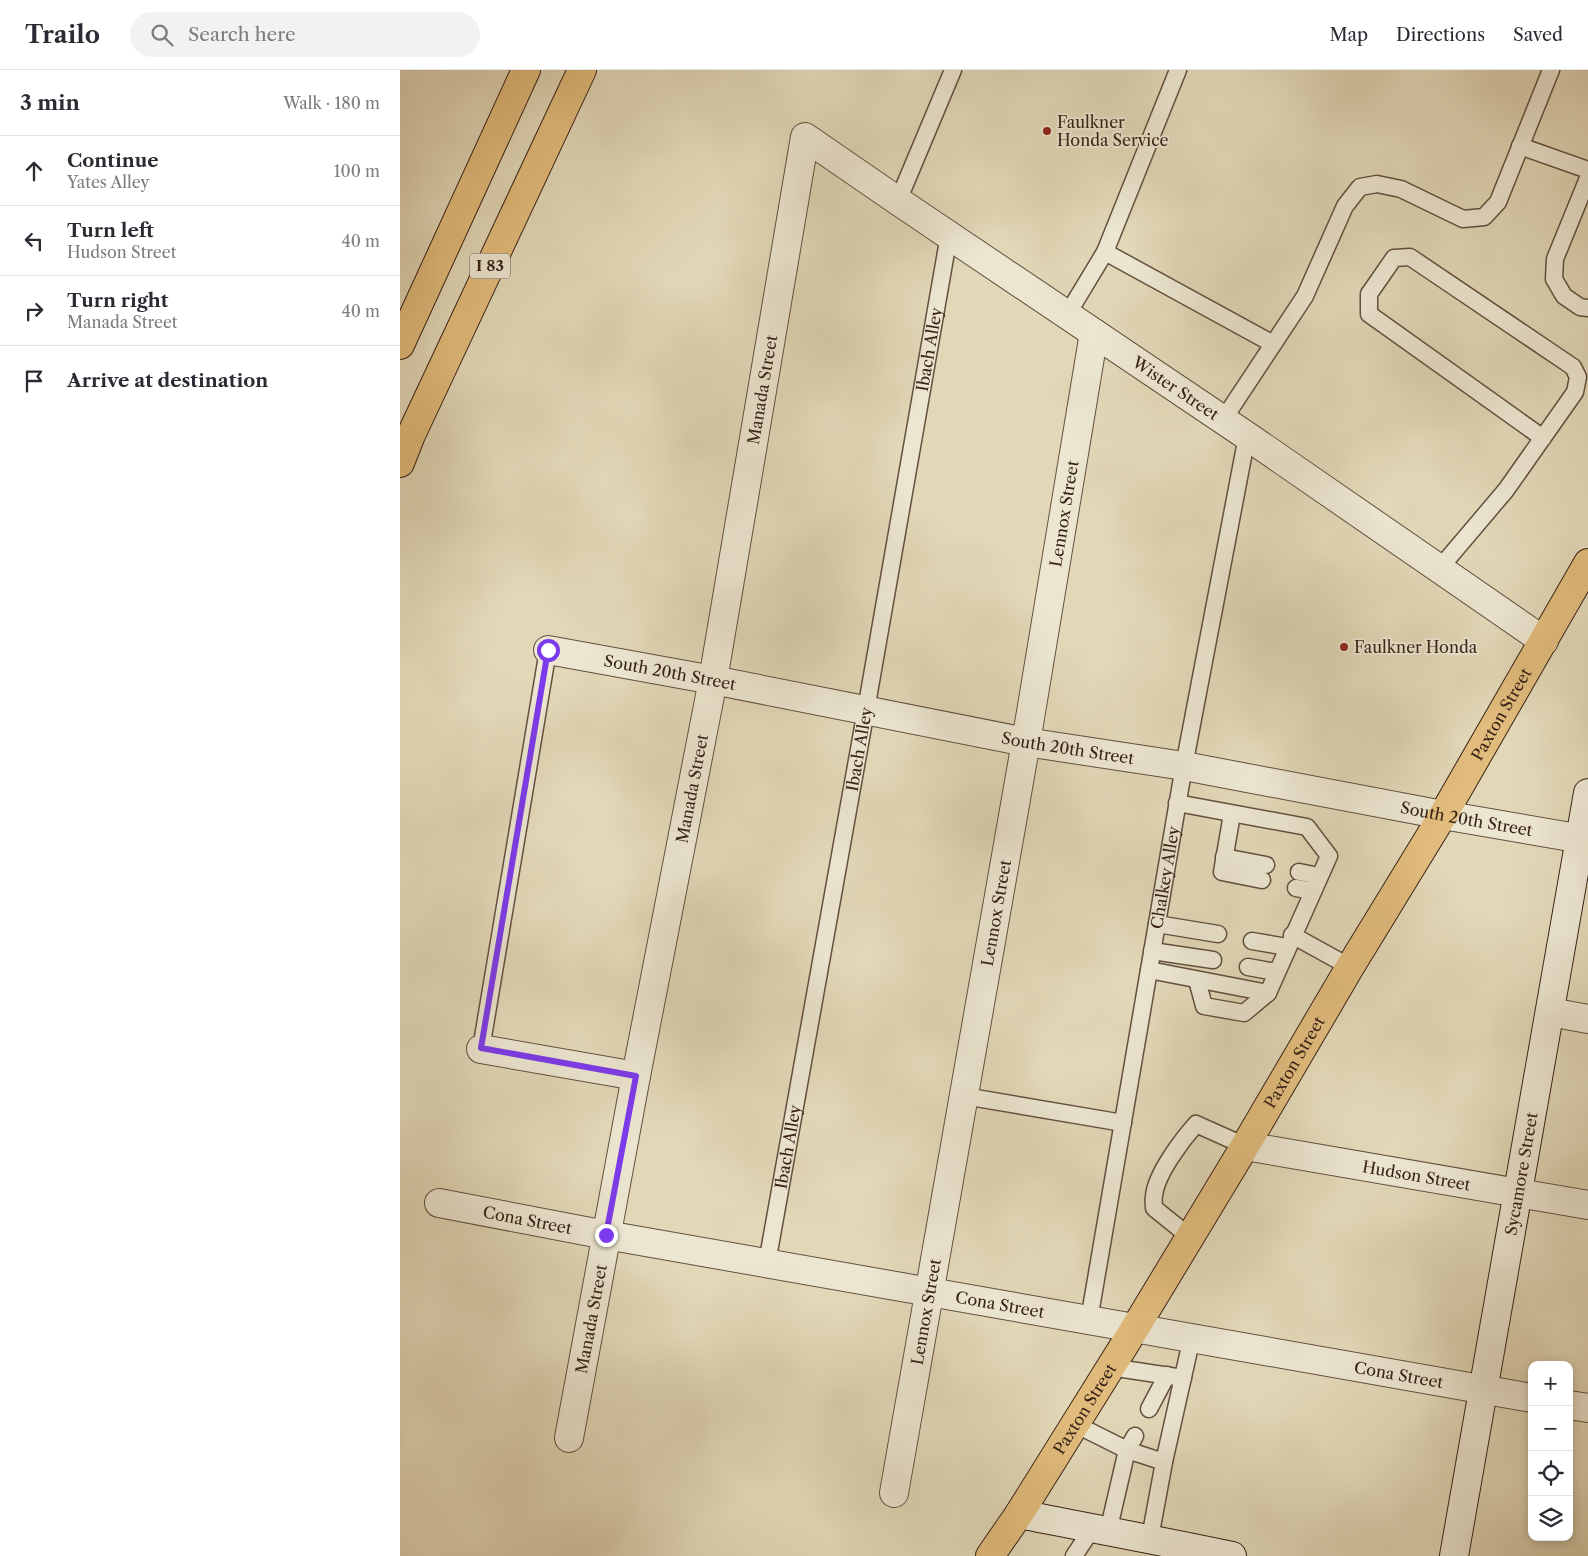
<!DOCTYPE html>
<meta charset="utf-8">
<style>
:root{--surface:#fff;--page:#f2f2f3;--text:#2b2b33;--muted:#7c7c81;--line:#e1e1e2}
body{margin:0;font-family:"Libre Caslon Text",serif;background:var(--page);color:var(--text)}
.controls{position:absolute;right:15px;bottom:15px;display:grid;overflow:hidden;border-radius:10px;box-shadow:0 2px 8px #0003}
.controls button{width:45px;height:45px;display:grid;place-items:center;padding:0;border:0;border-bottom:1px solid var(--line);background:var(--surface);color:var(--text);font:25px sans-serif}
.stop{position:absolute;width:15px;height:15px;margin:-11px;border:4px solid #7c3aed;border-radius:50%;background:#fff}
.stop.end{background:#7c3aed;border-color:#fff;box-shadow:0 1px 5px #0008}
.list{margin:0;padding:0;list-style:none}
h2{display:flex;justify-content:space-between;align-items:center;height:65px;margin:0;padding:0 20px;font-size:21px}
h2 small{font-size:16px;font-weight:400;color:var(--muted)}
.list li{display:grid;grid-template-columns:32px 1fr auto;gap:15px;align-items:center;box-sizing:border-box;height:70px;padding:0 20px;border-top:1px solid var(--line)}
.list b{display:block;font-size:19px;white-space:nowrap}
.list p{margin:0;font-size:16px;white-space:nowrap;color:var(--muted)}
.list em{font-size:16px;font-style:normal;color:var(--muted)}
.icon{flex:none;width:28px;height:28px;fill:none;stroke:currentColor;stroke-width:2;stroke-linecap:round;stroke-linejoin:round}
.map{position:relative;flex:none;width:1188px;height:1486px;overflow:hidden}
header{display:flex;align-items:center;gap:30px;box-sizing:border-box;height:70px;padding:0 25px;background:var(--surface);border-bottom:1px solid var(--line)}
header strong{font-size:24px}
nav{display:flex;gap:28px;margin-inline-start:auto;font-size:18px}
.search{width:350px;height:45px;background:var(--page);display:flex;align-items:center;gap:12px;box-sizing:border-box;padding:0 18px;border-radius:28px;color:var(--muted);font-size:19px}
main{display:flex}
aside{flex:1;background:var(--surface)}
.map>svg:first-child{display:block}
.lines{fill:none;stroke-linecap:round;stroke-linejoin:round}
.lane-casing{stroke:#62503f;stroke-width:19}
.street-casing{stroke:#62503f;stroke-width:30}
.secondary-casing{stroke:#372217;stroke-width:30}
.primary-casing{stroke:#372217;stroke-width:30}
.highway-casing{stroke:#372217;stroke-width:30}
.lane{stroke:#ece6d1;stroke-width:16}
.street{stroke:#ece6d1;stroke-width:28}
.secondary{stroke:#ece6d1;stroke-width:28}
.primary{stroke:#e1bc7c;stroke-width:28}
.highway{stroke:#e1bc7c;stroke-width:28}
.route{stroke:#7c3aed;stroke-width:6}
.poi-dot{fill:#8f2418;stroke:#ece6d1;stroke-width:2}
.labels{text-anchor:middle;stroke-width:4;stroke-linejoin:round;paint-order:stroke}
.shield{fill:#ece6d1;stroke:#6d5d4f;stroke-width:1}
.shield-label{font-size:15px;font-weight:bold;fill:#372217}
.poi-label{font-size:16px;fill:#372217;stroke:#ece6d1;text-anchor:start}
.street-label{font-size:16px;fill:#372217;stroke:#ece6d1}
</style>
<header>
<strong>Trailo</strong>
<div class="search"><svg class="icon" aria-label="search" viewBox="0 0 24 24"><circle cx="10" cy="10" r="6"/><path d="M15 15l6 6"/></svg>Search here</div>
<nav><a>Map</a><a>Directions</a><a>Saved</a></nav>
</header>
<main>
<aside>
<h2>3 min<small>Walk · 180 m</small></h2>
<ul class="list">
<li><svg class="icon" aria-label="ahead" viewBox="0 0 24 24"><path d="M12 20V5M6 11l6-6 6 6"/></svg><div><b>Continue</b><p>Yates Alley</p></div><em>100 m</em></li>
<li><svg class="icon" aria-label="left" viewBox="0 0 24 24"><path d="M17 20v-9H6M10 6l-5 5 5 5"/></svg><div><b>Turn left</b><p>Hudson Street</p></div><em>40 m</em></li>
<li><svg class="icon" aria-label="right" viewBox="0 0 24 24"><path d="M7 20v-9h11M14 6l5 5-5 5"/></svg><div><b>Turn right</b><p>Manada Street</p></div><em>40 m</em></li>
<li><svg class="icon" aria-label="arrive" viewBox="0 0 24 24"><path d="M6 21V4h12l-3 4 3 4H6"/></svg><div><b>Arrive at destination</b></div></li>
</ul>
</aside>
<div class="map">
<svg width="1188" height="1486" viewBox="0 0 1188 1486">
<rect width="100%" height="100%" fill="#e2d8b8"/>
<filter id="stains"><feTurbulence type="fractalNoise" baseFrequency=".004" numOctaves="4"/><feColorMatrix values="0 0 0 0 .2 0 0 0 0 .09 0 0 0 0 .02 0 0 0 .5 -.17"/></filter>
<radialGradient id="worn" r=".72"><stop offset=".6" stop-color="#630" stop-opacity="0"/><stop offset="1" stop-color="#630" stop-opacity=".3"/></radialGradient>
<g class="lines">
<!-- lane casing -->
<g class="lane-casing">
<g id="lane">
<polyline points="1120,76 1188,100"/>
<polyline points="1188,108 1155,189 1154,209 1164,226 1180,237 1188,238"/>
<polyline points="498,131 553,0"/>
<polyline points="705,182 873,274"/>
<polyline points="667,245 705,182 778,0"/>
<polyline points="823,350 905,226 945,136 960,117 977,114 1001,119 1063,149 1084,147 1098,132 1151,0"/>
<polyline points="1039,499 1106,420 1175,322 1178,307 1173,297 1010,187 994,188 969,224 969,244 1143,368"/>
<polyline points="777,733 907,757 929,786 868,923 844,943 804,936 797,910"/>
<polyline points="832,744 822,802 862,810"/>
<polyline points="824,787 866,795"/>
<polyline points="899,802 919,806"/>
<polyline points="896,818 913,821"/>
<polyline points="757,854 818,864"/>
<polyline points="892,865 950,897"/>
<polyline points="852,871 887,877"/>
<polyline points="752,881 813,890"/>
<polyline points="848,897 876,902"/>
<polyline points="749,900 868,923"/>
<polyline points="81,979 148,580"/>
<polyline points="564,1026 723,1053"/>
<path d="M790,1167L754,1138C754,1134 753,1130 754,1126C756,1104 782,1070 796,1054L845,1076"/>
<path id="s1" d="M367,1193L466,640L549,165"/>
<path id="s2" d="M689,1250L784,696L847,366"/>
<polyline points="710,1297 783,1308"/>
<polyline points="749,1339 767,1305"/>
<polyline points="675,1354 727,1380 764,1392 750,1468"/>
<polyline points="764,1392 792,1267"/>
<polyline points="708,1462 727,1380 735,1366"/>
<polyline points="674,1486 692,1459"/>
</g>
</g>
<!-- street casing -->
<g class="street-casing">
<g id="street">
<path id="s3" d="M148,580L313,610L626,672L784,696L1043,745L1188,770"/>
<polyline points="1150,942 1188,949"/>
<polyline points="81,979 236,1006"/>
<path id="s4" d="M845,1076L1188,1135"/>
<path id="s5" d="M39,1133L206,1165L1132,1328"/>
<polyline points="1169,1335 1188,1338"/>
<path id="s6" d="M169,1368L236,1006L313,610L405,67L498,131L847,366L1144,571"/>
<path id="s7" d="M494,1423L626,672L694,263"/>
</g>
</g>
<!-- secondary casing -->
<g class="secondary-casing">
<g id="secondary">
<path d="M619,1444C690,1458 761,1471 832,1486"/>
<path id="s8" d="M1054,1486L1188,723"/>
</g>
</g>
<!-- primary casing -->
<g class="primary-casing">
<g id="primary">
<path id="s9" d="M590,1486L619,1444L735,1258L845,1076L950,897L1043,745L1188,493"/>
</g>
</g>
<!-- highway casing -->
<g class="highway-casing">
<g id="highway">
<polyline points="0,275 126,0"/>
<polyline points="0,393 11,365 182,0"/>
</g>
</g>
<!-- lane -->
<use href="#lane" class="lane"/>
<!-- street -->
<use href="#street" class="street"/>
<!-- secondary -->
<use href="#secondary" class="secondary"/>
<!-- primary -->
<use href="#primary" class="primary"/>
<!-- highway -->
<use href="#highway" class="highway"/>
</g>
<g class="lines">
<!-- route -->
<polyline class="route" points="148,580 81,978 236,1006 206,1165"/>
</g>
<!-- markers -->
<g class="poi-dot">
<circle cx="647" cy="61" r="5"/>
<circle cx="944" cy="577" r="5"/>
</g>
<g class="labels">
<!-- shield labels -->
<rect class="shield" x="70" y="183.5" width="40" height="25" rx="4"/>
<g class="shield-label">
<text x="90" y="201">I 83</text>
</g>
<!-- poi labels -->
<g class="poi-label">
<text x="657" y="58">Faulkner<tspan x="657" dy="18">Honda Service</tspan></text>
<text x="954" y="583">Faulkner Honda</text>
</g>
<!-- street labels -->
<g class="street-label">
<text dy="6" stroke="none"><textPath href="#s1" startOffset="928">Ibach Alley</textPath></text>
<text dy="6" stroke="none"><textPath href="#s6" startOffset="1770">Wister Street</textPath></text>
<text dy="6" stroke="none"><textPath href="#s6" startOffset="1066">Manada Street</textPath></text>
<text dy="6" stroke="none"><textPath href="#s7" startOffset="994">Lennox Street</textPath></text>
<text dy="6" stroke="none"><textPath href="#s3" startOffset="124">South 20th Street</textPath></text>
<text dy="6" stroke="none"><textPath href="#s9" startOffset="985">Paxton Street</textPath></text>
<text dy="6" stroke="none"><textPath href="#s3" startOffset="529">South 20th Street</textPath></text>
<text dy="6" stroke="none"><textPath href="#s1" startOffset="522">Ibach Alley</textPath></text>
<text dy="6" stroke="none"><textPath href="#s6" startOffset="661">Manada Street</textPath></text>
<text dy="6" stroke="none"><textPath href="#s3" startOffset="934">South 20th Street</textPath></text>
<text dy="6" stroke="none"><textPath href="#s2" startOffset="449">Chalkey Alley</textPath></text>
<text dy="6" stroke="none"><textPath href="#s7" startOffset="589">Lennox Street</textPath></text>
<text dy="6" stroke="none"><textPath href="#s9" startOffset="580">Paxton Street</textPath></text>
<text dy="6" stroke="none"><textPath href="#s1" startOffset="118">Ibach Alley</textPath></text>
<text dy="6" stroke="none"><textPath href="#s8" startOffset="388">Sycamore Street</textPath></text>
<text dy="6" stroke="none"><textPath href="#s4" startOffset="174">Hudson Street</textPath></text>
<text dy="6" stroke="none"><textPath href="#s5" startOffset="90">Cona Street</textPath></text>
<text dy="6" stroke="none"><textPath href="#s5" startOffset="570">Cona Street</textPath></text>
<text dy="6" stroke="none"><textPath href="#s7" startOffset="184">Lennox Street</textPath></text>
<text dy="6" stroke="none"><textPath href="#s6" startOffset="121">Manada Street</textPath></text>
<text dy="6" stroke="none"><textPath href="#s5" startOffset="975">Cona Street</textPath></text>
<text dy="6" stroke="none"><textPath href="#s9" startOffset="175">Paxton Street</textPath></text>
</g>
</g>
<rect width="100%" height="100%" filter="url(#stains)"/>
<rect width="100%" height="100%" fill="url(#worn)"/>
</svg>
<div class="controls">
<button>+</button>
<button>−</button>
<button><svg class="icon" aria-label="locate" viewBox="0 0 24 24"><circle cx="12" cy="12" r="6"/><path d="M12 2v4M12 18v4M2 12h4M18 12h4"/></svg></button>
<button><svg class="icon" aria-label="layers" viewBox="0 0 24 24"><path d="M12 4l9 5-9 5-9-5zM3 14l9 5 9-5"/></svg></button>
</div>
<div class="stop" style="left:148px;top:580px"></div>
<div class="stop end" style="left:206px;top:1165px"></div>
</div>
</main>
